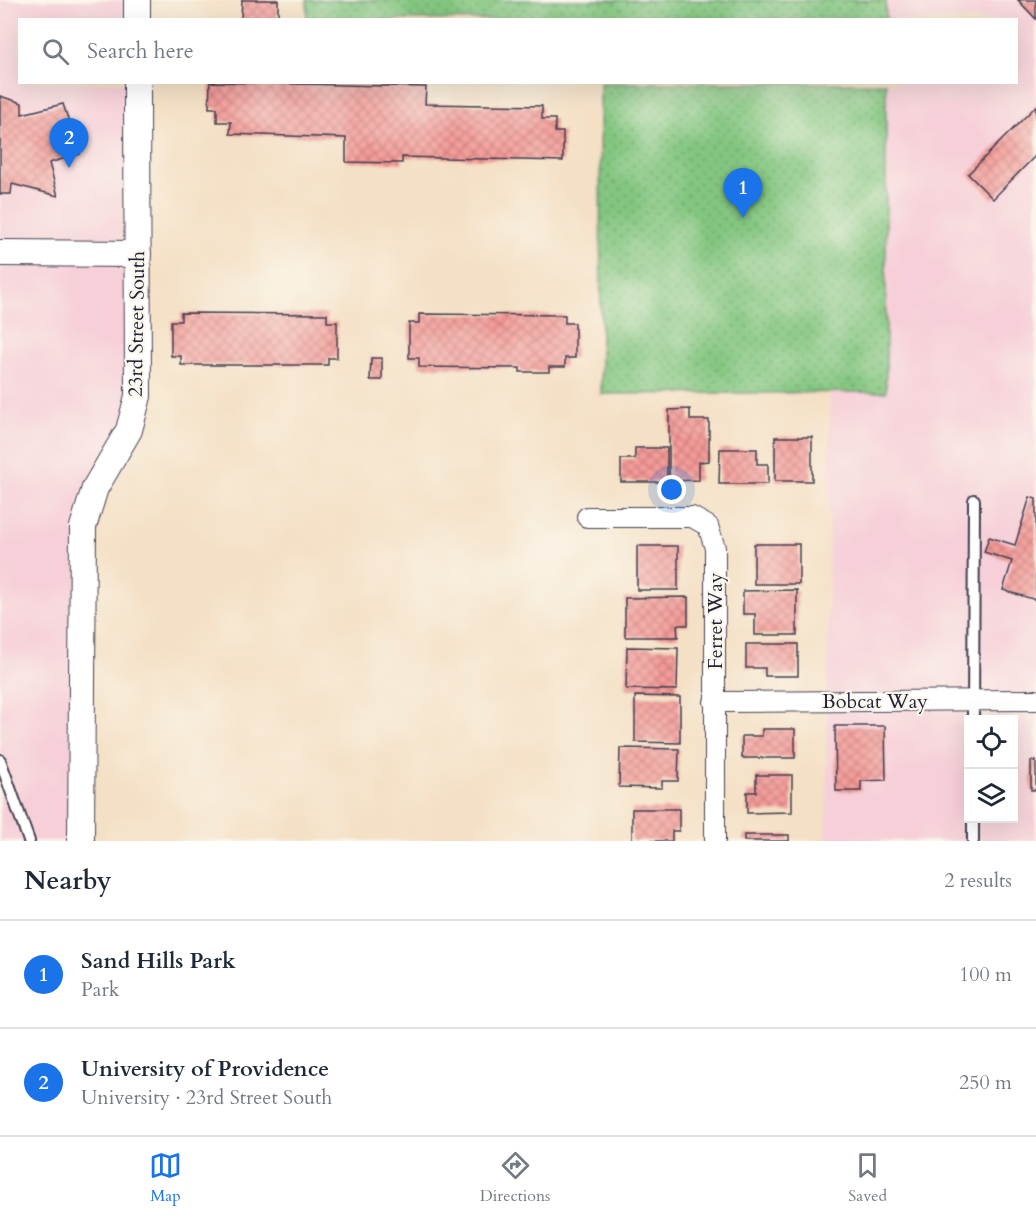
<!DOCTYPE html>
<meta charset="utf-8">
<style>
:root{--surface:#fff;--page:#f6f6f7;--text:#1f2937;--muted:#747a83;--line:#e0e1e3;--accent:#1a73e8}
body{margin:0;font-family:Cardo,serif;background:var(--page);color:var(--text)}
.controls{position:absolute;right:18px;bottom:18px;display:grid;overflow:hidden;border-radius:0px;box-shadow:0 6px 24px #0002}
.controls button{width:54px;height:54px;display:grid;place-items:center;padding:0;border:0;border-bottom:2px solid var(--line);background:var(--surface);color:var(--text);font:30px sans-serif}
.you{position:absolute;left:672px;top:490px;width:21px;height:21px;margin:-15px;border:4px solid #fff;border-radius:50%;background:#1a73e8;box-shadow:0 0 0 9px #1a73e833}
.badge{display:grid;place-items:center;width:39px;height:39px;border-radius:50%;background:var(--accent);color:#fff;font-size:20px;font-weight:700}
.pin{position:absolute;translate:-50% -50px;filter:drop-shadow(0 2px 3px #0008)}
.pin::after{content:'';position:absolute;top:32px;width:21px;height:18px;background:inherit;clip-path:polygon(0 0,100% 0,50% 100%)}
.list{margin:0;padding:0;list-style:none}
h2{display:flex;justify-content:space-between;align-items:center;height:78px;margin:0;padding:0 24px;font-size:26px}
h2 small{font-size:20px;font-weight:400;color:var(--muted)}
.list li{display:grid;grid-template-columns:39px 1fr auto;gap:18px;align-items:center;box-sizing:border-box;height:108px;padding:0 24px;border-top:2px solid var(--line)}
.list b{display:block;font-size:22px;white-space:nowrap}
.list p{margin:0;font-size:20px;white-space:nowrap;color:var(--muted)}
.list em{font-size:20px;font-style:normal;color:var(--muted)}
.icon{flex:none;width:33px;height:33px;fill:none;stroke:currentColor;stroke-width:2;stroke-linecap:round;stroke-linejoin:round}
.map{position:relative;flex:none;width:1036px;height:841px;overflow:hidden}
.search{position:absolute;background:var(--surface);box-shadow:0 6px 24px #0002;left:18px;right:18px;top:18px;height:66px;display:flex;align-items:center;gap:15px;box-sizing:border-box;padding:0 21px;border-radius:0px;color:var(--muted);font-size:22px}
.sheet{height:294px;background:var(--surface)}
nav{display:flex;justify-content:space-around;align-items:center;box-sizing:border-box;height:84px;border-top:2px solid var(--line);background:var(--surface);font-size:16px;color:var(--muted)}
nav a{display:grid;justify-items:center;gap:3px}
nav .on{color:var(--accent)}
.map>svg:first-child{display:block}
.built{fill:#f6cfd8;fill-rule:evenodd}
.park{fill:url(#park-dots);stroke:#52745e;stroke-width:1.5}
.building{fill:url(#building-cross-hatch)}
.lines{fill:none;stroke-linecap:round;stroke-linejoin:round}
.service-casing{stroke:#423e50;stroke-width:14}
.minor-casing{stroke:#423e50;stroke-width:22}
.tertiary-casing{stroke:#423e50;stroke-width:28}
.service{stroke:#fff;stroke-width:10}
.minor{stroke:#fff;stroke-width:20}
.tertiary{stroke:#fff;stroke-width:26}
.labels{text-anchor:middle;stroke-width:4.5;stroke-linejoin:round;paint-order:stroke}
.street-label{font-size:20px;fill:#22223b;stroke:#fbf7ec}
</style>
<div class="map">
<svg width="1036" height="841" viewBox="0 0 1036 841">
<defs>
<pattern id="park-dots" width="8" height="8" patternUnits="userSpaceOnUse" patternTransform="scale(1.5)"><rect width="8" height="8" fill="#83c680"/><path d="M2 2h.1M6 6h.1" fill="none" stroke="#6ba06a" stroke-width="1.8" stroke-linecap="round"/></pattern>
<pattern id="building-cross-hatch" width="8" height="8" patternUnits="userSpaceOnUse" patternTransform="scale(1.5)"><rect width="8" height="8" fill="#f59b98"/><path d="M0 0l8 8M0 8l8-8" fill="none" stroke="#c67e7d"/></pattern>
</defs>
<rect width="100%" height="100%" fill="#fbf7ec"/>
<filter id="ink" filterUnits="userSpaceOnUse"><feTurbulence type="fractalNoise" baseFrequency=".0167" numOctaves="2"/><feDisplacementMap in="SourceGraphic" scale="12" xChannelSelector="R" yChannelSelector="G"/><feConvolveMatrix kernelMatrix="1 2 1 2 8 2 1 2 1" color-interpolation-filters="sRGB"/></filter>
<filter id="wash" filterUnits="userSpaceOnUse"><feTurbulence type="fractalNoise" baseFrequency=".008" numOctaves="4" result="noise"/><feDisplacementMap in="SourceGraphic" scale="24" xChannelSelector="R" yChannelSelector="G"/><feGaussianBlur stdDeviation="1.35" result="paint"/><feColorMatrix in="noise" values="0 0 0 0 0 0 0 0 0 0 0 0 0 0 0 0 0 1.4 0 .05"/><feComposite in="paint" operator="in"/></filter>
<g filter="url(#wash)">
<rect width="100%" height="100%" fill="#f4e0c5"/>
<!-- built -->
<g class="built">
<polygon points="0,0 138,0 138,19 20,20 20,82 138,83 138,396 95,488 81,841 0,841"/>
<path d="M886,0H1036V841H826L830,392L886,391V83L1016,82V20L886,19ZM968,720H1014V818H968Z"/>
</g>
<!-- park -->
<g class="park">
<polygon points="307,0 886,0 886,19 307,20"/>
<polygon points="600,83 886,83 886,392 601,394"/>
</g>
<g id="blocks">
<!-- building -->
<g class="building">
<polygon points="242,0 278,0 278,20 241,20"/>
<polygon points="1018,0 1036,0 1036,19"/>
<polygon points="210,82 426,87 425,104 542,106 542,119 555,119 555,132 563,132 563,161 402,157 402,163 346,162 346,138 230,134 231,122 217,122 217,108 209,108"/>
<polygon points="0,96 22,103 22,114 63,104 80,154 49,163 58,196 12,184 11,194 0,194"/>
<polygon points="1036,106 1036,155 993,199 968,174"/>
<polygon points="181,313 327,314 327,322 337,322 337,358 328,358 328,365 181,365 181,356 171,356 171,321 181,321"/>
<polygon points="419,314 565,315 565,323 575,323 575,358 565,358 565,367 549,367 549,372 520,372 520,368 419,367 419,358 409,358 409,323 419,323"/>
<polygon points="371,358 382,358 382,380 370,380"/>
<polygon points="690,409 690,420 709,420 709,461 699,462 699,480 669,481 669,410"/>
<rect x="775" y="437" width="37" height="44"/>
<polygon points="635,448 667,448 667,482 621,482 621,459 635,459"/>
<polygon points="720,449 757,449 757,464 768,464 768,484 719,484"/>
<polygon points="1030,497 1036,499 1036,600 1003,590 1012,561 984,552 989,537 1015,545"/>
<rect x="754" y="544" width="45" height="40"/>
<rect x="637" y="546" width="41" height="44"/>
<polygon points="797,590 797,635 755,635 755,614 743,614 743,591"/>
<polygon points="688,597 688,625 677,625 678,637 625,637 625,598"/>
<polygon points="746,644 798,644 798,676 765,676 765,668 746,668"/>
<polygon points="627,647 678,648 677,690 626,689"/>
<polygon points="635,696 680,697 680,743 635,742"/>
<polygon points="835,726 885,726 886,780 861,781 861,791 836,791"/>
<polygon points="762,729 795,729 795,758 742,758 742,736 762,736"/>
<polygon points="620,748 679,749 678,781 662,781 662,788 619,787"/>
<rect x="1031" y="761" width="5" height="29"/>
<polygon points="756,775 792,775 792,812 747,813 747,792 756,792"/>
<polygon points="632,809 679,809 679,831 672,831 672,841 632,841"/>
<rect x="744" y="835" width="45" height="6"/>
</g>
</g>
</g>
<g filter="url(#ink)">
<use href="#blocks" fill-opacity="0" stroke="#423e50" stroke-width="1.5"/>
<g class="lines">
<!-- service casing -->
<g class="service-casing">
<g id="service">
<polyline points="973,720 974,500"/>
<polyline points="0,760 29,841"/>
<polyline points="973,818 973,841"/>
</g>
</g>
<!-- minor casing -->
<g class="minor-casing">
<g id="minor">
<polyline points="587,517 692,517 708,526 715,548 715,841"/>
<polyline points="714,702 1036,700"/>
</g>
</g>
<!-- tertiary casing -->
<g class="tertiary-casing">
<g id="tertiary">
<polyline points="137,0 137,20"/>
<polyline points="0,253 138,254"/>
<polyline points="81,841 83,527 95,488 129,430 138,396 137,82"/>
</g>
</g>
<!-- service -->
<use href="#service" class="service"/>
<!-- minor -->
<use href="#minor" class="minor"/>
<!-- tertiary -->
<use href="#tertiary" class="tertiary"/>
</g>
</g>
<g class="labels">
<!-- street labels -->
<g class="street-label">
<text transform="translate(136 324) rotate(-89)" y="7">23rd Street South</text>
<text transform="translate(715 621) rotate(-90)" y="7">Ferret Way</text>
<text x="875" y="708">Bobcat Way</text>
</g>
</g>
</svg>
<div class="controls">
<button><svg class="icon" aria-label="locate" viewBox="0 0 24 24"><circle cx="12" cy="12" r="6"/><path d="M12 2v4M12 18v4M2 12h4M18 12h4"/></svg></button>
<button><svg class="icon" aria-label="layers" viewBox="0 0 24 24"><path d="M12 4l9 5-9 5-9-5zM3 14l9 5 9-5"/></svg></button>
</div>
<div class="you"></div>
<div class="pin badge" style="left:743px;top:218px">1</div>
<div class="pin badge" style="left:69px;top:168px">2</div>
<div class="search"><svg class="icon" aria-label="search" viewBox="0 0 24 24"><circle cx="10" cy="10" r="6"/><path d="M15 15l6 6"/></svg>Search here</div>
</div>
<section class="sheet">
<h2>Nearby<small>2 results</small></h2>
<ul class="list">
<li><span class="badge">1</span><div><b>Sand Hills Park</b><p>Park</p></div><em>100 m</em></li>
<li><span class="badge">2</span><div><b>University of Providence</b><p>University · 23rd Street South</p></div><em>250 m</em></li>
</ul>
</section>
<nav>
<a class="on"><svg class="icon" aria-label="map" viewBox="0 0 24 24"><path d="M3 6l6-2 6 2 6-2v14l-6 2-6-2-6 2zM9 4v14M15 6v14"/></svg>Map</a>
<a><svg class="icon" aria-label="directions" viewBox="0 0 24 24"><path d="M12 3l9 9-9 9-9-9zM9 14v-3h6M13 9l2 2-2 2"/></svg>Directions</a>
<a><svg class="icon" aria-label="saved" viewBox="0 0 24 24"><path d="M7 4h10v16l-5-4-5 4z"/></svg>Saved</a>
</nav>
